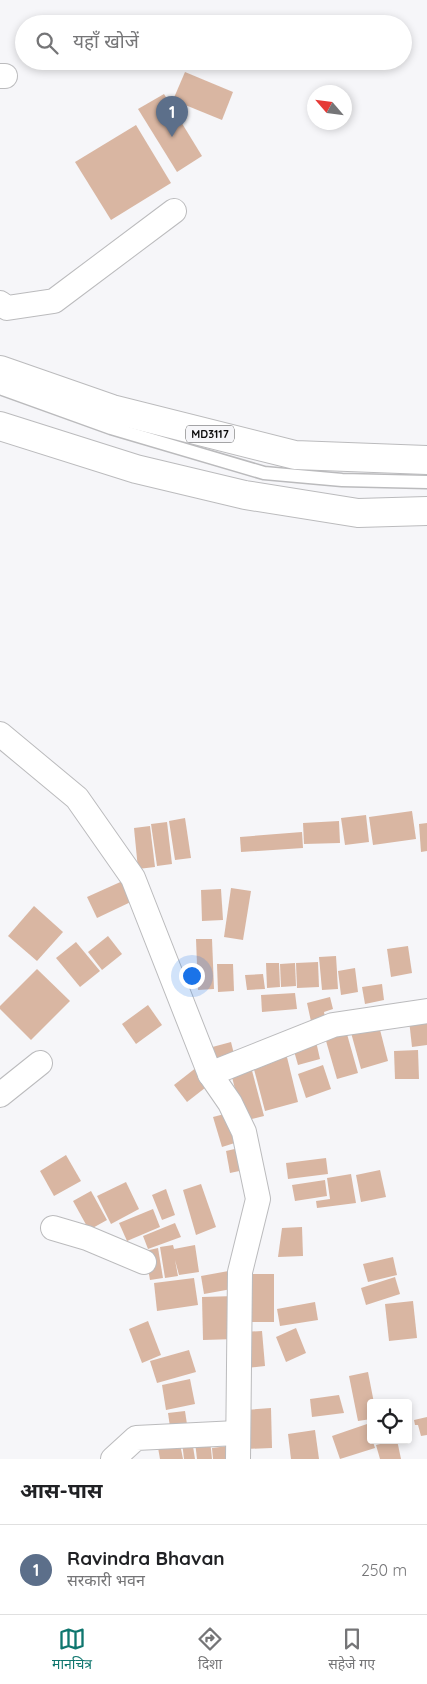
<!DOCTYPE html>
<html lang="hi">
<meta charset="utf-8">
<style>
:root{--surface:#fff;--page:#f2f2f2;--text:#202124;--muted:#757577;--line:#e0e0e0;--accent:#0f766e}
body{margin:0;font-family:Quicksand,"Noto Sans Devanagari",sans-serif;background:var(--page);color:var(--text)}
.controls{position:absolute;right:15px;bottom:15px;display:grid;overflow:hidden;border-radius:5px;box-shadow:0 2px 8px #0003}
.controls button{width:45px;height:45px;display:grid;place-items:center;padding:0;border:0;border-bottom:1px solid var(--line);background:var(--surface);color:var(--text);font:25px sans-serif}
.compass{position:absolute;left:307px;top:85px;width:45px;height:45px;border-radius:50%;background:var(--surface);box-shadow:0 2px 8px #0003;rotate:298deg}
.you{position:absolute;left:191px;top:975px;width:18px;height:18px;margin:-12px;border:4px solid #fff;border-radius:50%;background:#1a73e8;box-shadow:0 0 0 8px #1a73e833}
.badge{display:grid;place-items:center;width:32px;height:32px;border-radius:50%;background:var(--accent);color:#fff;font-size:16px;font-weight:700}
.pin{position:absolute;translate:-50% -41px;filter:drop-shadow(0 1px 2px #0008)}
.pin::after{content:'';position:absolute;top:26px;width:18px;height:15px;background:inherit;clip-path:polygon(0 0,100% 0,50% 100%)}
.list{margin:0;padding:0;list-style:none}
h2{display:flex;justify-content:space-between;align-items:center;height:65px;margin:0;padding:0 20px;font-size:21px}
h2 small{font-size:16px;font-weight:400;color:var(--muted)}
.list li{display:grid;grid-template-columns:32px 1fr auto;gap:15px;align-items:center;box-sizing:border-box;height:90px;padding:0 20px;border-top:1px solid var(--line)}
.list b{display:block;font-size:19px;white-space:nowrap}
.list p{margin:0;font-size:16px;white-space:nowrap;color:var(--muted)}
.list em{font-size:16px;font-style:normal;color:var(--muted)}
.icon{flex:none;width:28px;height:28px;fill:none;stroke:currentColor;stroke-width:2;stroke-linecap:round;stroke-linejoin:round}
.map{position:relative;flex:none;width:427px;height:1459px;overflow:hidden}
.search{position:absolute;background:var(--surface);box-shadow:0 2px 8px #0003;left:15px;right:15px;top:15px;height:55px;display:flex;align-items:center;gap:12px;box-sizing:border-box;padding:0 18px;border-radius:28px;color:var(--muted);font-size:19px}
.sheet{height:155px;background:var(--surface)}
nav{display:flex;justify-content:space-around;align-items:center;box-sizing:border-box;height:70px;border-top:1px solid var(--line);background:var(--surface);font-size:14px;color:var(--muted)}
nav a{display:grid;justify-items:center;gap:2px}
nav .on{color:var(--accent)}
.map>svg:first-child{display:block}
.building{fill:#d9b6a2}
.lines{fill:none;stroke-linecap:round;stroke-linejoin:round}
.service-casing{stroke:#bbbbbd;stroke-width:15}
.minor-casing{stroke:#bbbbbd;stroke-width:26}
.primary-casing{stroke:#bbbbbd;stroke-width:30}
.service{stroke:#fff;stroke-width:12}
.minor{stroke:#fff;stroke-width:24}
.primary{stroke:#fff;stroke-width:28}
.labels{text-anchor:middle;stroke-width:4;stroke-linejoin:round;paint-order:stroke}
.shield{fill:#f6f6f9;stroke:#525253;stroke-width:1}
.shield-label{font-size:11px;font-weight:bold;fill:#0c0c0c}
</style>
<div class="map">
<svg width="427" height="1459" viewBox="0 0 427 1459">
<rect width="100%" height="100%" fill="#f6f6f9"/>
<!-- building -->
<g class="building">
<polygon points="185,72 233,92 222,120 173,100"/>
<polygon points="164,94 202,156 177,172 138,109"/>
<polygon points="136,125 171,183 111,220 75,162"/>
<polygon points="412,811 416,839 373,845 369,817"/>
<polygon points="366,815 369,842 345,845 341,818"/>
<polygon points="185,818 191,858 175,860 169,821"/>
<polygon points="339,821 340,843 304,844 303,823"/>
<polygon points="167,822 172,864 157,866 151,824"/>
<polygon points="427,823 427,851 421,852 419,824"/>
<polygon points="150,826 155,867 138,869 134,828"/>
<polygon points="302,832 303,848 241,852 240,837"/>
<polygon points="127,879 137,899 97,918 87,897"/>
<polygon points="231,888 251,891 243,940 224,937"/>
<polygon points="221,889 223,920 202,921 201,890"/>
<polygon points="34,906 63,932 37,961 8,936"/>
<polygon points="108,936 122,954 102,970 88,952"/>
<polygon points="196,939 212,939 214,989 198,990"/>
<polygon points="76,942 100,971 80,987 56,958"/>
<polygon points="408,946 412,973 391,977 387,949"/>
<polygon points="336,956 338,989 322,990 319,957"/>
<polygon points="318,962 319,987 297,988 296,963"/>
<polygon points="266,963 279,963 280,987 267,988"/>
<polygon points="295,963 296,986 281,987 280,964"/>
<polygon points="217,964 233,964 234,991 218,992"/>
<polygon points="355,968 358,992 341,995 338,971"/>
<polygon points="37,969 70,1001 31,1040 0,1009 0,1006"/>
<polygon points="263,974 265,989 247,990 245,975"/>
<polygon points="382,984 384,1000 365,1004 362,987"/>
<polygon points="295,993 297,1009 262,1012 261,995"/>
<polygon points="330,997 333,1009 324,1012 326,1022 312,1026 307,1003"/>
<polygon points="148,1005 162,1025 136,1044 122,1024"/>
<polygon points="427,1018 427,1045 412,1047 409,1020"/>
<polygon points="378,1022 388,1061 361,1069 350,1029"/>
<polygon points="345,1027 358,1073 337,1079 324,1034"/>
<polygon points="315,1037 320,1059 298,1065 292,1044"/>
<polygon points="231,1042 235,1058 209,1064 205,1049"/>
<polygon points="285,1049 298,1102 265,1111 251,1058"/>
<polygon points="418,1050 419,1079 395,1079 394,1051"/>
<polygon points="250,1063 264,1116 243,1121 230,1069"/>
<polygon points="323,1065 331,1089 306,1098 298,1074"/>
<polygon points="197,1067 210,1084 187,1102 174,1085"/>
<polygon points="232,1112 241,1141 222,1147 213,1117"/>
<polygon points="239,1148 244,1170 230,1173 226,1151"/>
<polygon points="66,1155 81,1181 54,1196 40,1171"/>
<polygon points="326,1158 328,1174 288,1179 286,1163"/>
<polygon points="380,1170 386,1197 361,1202 356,1175"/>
<polygon points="351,1174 356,1203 317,1208 316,1201 330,1199 327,1178"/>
<polygon points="325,1180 327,1196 295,1201 292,1185"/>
<polygon points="126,1182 139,1209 111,1224 97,1196"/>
<polygon points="201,1184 216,1227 196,1235 183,1190"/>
<polygon points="166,1189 175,1215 162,1220 152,1195"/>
<polygon points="91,1191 107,1220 89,1230 73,1201"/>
<polygon points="153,1209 160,1227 127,1241 119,1223"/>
<polygon points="175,1223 181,1237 148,1249 143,1236"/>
<polygon points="302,1227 303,1256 278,1257 282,1228"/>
<polygon points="173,1245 174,1249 195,1245 199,1272 179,1275 175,1260 178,1276 165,1278 160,1247"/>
<polygon points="158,1248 163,1278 150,1280 145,1251"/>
<polygon points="393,1257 397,1275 368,1282 363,1264"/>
<polygon points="234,1270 237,1288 204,1294 201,1276"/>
<rect x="250" y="1274" width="24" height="48"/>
<polygon points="395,1277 400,1294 366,1305 361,1288"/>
<polygon points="194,1278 198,1305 157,1311 154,1283"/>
<polygon points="235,1296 236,1339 203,1340 202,1297"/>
<polygon points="413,1301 417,1338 389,1341 385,1304"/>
<polygon points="315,1302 318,1320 280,1326 277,1309"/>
<polygon points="148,1321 161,1355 142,1363 129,1329"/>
<polygon points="296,1328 306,1353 286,1362 276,1337"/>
<polygon points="262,1331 265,1366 246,1368 243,1332"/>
<polygon points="189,1350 196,1372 157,1383 150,1361"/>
<polygon points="368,1372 374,1403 371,1403 371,1419 358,1421 349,1376"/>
<polygon points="190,1379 195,1404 166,1410 162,1385"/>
<polygon points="339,1395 344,1413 312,1417 310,1399"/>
<polygon points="271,1408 272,1448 246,1449 245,1410"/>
<polygon points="185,1411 188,1431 171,1434 168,1413"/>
<polygon points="427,1417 427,1435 421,1436 418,1425 415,1425 414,1420"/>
<polygon points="367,1424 375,1448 340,1459 332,1436"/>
<polygon points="315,1430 319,1459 291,1459 288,1434"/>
<polygon points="179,1439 183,1459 160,1459 157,1442"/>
<polygon points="192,1440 195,1459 184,1459 182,1442"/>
<polygon points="210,1440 212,1459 197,1459 195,1442"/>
<polygon points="397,1440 401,1459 380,1459 376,1445"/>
<polygon points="228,1446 229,1459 213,1459 212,1448"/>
</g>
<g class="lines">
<!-- service casing -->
<g class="service-casing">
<polyline id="service" points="0,388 111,428 264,473 342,480 427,482"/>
</g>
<!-- minor casing -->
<g class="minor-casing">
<g id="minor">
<polyline points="0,76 5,76"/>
<polyline points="0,303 7,308 54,301 174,211"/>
<polyline points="0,734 77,798 133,878 210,1074 230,1103 244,1132 258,1199 240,1272 238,1459"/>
<polyline points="210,1074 333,1025 427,1011"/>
<polyline points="0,1095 40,1063"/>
<polyline points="53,1228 87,1238 144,1262"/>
<polyline points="113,1459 136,1438 237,1433"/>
</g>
</g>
<!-- primary casing -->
<g class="primary-casing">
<g id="primary">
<polyline points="0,370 112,409 295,455 427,460"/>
<polyline points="0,426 136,469 245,495 358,513 427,511"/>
</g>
</g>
<!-- service -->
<use href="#service" class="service"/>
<!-- minor -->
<use href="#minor" class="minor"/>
<!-- primary -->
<use href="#primary" class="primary"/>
</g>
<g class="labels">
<!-- shield labels -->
<rect class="shield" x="186" y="425.5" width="48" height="17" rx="4"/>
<g class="shield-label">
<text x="210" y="438">MD3117</text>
</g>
</g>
</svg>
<div class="controls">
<button><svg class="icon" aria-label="locate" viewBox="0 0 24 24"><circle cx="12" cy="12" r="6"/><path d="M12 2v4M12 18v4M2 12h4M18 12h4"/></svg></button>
</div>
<svg class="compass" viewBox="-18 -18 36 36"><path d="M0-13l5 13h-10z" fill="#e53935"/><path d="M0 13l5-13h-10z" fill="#757577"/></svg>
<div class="you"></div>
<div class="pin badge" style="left:172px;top:137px;background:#5c6f8a">1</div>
<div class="search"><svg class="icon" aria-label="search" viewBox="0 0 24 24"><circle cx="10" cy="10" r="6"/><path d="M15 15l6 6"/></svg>यहाँ खोजें</div>
</div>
<section class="sheet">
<h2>आस-पास<small></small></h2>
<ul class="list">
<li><span class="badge" style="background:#5c6f8a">1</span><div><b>Ravindra Bhavan</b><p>सरकारी भवन</p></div><em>250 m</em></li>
</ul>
</section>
<nav>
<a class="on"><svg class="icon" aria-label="map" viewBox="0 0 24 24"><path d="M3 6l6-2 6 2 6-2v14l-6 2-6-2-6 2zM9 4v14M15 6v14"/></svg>मानचित्र</a>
<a><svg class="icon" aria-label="directions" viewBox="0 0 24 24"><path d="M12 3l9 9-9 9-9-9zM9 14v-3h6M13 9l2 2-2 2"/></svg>दिशा</a>
<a><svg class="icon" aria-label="saved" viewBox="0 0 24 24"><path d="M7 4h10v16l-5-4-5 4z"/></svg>सहेजे गए</a>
</nav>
